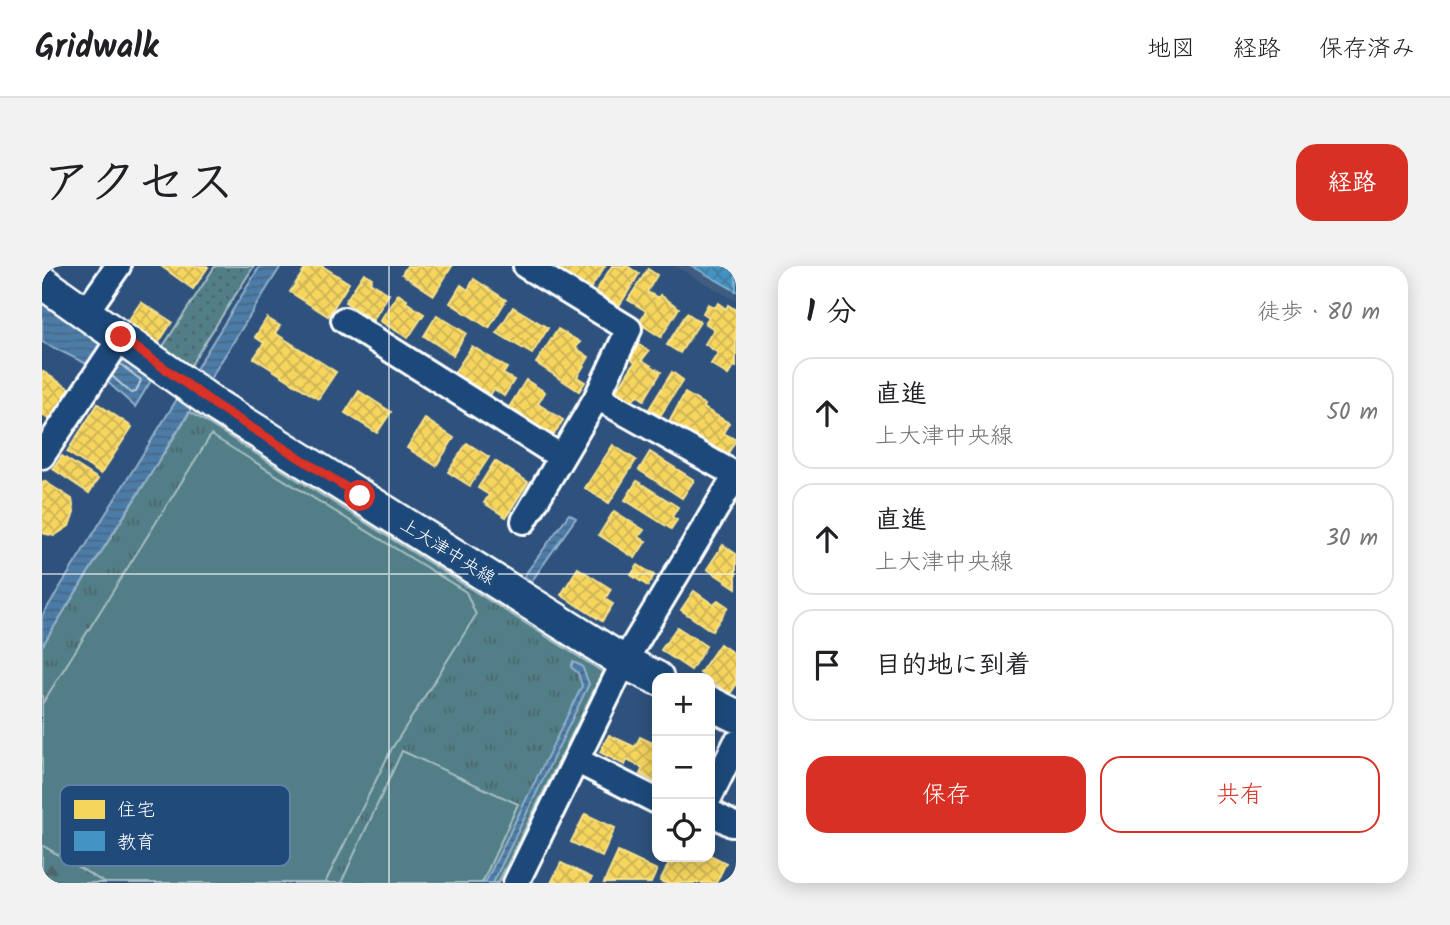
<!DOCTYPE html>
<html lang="ja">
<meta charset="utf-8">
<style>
:root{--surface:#fff;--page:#f2f2f2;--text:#202124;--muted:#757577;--line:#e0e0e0;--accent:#d93025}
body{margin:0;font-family:Kalam,"Klee One",sans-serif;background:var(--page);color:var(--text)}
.controls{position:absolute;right:21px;bottom:21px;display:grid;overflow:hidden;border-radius:14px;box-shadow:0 4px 18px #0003}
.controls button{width:63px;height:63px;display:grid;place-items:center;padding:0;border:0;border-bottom:2px solid var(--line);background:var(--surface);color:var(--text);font:35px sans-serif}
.stop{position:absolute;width:21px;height:21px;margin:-16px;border:5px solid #d93025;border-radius:50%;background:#fff}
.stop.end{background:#d93025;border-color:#fff;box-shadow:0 2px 7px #0008}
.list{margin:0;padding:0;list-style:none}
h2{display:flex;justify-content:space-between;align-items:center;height:91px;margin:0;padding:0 28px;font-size:30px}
h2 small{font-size:23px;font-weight:400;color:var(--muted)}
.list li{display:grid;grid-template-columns:46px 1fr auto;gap:21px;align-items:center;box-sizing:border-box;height:112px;margin:0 14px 14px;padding:0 14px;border:2px solid var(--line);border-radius:21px}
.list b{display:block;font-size:26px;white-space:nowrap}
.list p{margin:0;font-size:23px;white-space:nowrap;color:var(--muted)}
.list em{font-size:23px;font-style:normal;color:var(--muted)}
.actions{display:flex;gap:14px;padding:21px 28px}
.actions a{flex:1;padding:16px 0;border:2px solid var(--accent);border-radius:21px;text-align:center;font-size:24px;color:var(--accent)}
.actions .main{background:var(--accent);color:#fff}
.icon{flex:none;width:38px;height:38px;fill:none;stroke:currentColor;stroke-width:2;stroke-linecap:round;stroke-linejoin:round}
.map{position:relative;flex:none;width:694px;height:617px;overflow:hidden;border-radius:21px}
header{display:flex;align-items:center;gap:42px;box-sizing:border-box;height:98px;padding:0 35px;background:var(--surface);border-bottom:2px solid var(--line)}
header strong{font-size:33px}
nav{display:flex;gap:38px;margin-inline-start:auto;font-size:24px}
.intro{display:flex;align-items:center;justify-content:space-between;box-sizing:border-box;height:168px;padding:0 42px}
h1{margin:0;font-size:49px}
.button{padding:18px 32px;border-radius:21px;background:var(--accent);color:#fff;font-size:24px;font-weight:700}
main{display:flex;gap:42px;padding:0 42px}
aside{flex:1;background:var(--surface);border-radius:21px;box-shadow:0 4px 18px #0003}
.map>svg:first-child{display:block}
.built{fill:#405c81}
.grass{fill:url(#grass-tufts);stroke:#a8bec3;stroke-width:2}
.forest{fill:url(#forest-firs);stroke:#a8bec3;stroke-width:2}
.garden{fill:url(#garden-dots);stroke:#a8bec3;stroke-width:2}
.pitch{fill:#517e87;stroke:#a8bec3;stroke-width:2}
.water{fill:url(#water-rules);stroke:#93b0cb;stroke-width:2}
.homes{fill:url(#homes-cross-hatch);stroke:#f9e28d;stroke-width:2}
.schools{fill:url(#schools-cross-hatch);stroke:#7bb3d5;stroke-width:2}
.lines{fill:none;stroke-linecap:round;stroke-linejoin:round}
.shore{stroke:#b7cbdc;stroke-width:2}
.minor-casing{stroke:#fff;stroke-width:30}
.tertiary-casing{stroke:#fff;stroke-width:37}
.minor{stroke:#1f4a7a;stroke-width:24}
.tertiary{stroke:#1f4a7a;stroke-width:32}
.route{stroke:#d93025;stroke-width:9}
.grid{fill:none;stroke:#fff;stroke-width:2;stroke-opacity:0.55}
.labels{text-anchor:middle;stroke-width:7;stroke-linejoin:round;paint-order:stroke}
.street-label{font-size:18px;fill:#fff;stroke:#1f4a7a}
.key{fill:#1f4a7a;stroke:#6280a2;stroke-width:2}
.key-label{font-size:19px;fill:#fff}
</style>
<header>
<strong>Gridwalk</strong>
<nav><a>地図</a><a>経路</a><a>保存済み</a></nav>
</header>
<div class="intro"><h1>アクセス</h1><a class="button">経路</a></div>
<main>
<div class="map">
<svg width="694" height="617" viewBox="0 0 694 617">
<defs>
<pattern id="grass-tufts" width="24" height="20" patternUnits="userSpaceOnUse" patternTransform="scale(1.75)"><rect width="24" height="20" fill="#517e87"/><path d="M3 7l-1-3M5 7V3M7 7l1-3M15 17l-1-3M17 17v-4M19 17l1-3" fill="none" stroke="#4e656a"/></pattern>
<pattern id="forest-firs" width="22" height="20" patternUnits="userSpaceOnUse" patternTransform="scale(1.75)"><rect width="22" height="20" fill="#517e87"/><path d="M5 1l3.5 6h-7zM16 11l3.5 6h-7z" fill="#4e656a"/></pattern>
<pattern id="garden-dots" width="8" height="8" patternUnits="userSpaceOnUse" patternTransform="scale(1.75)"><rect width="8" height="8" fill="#517e87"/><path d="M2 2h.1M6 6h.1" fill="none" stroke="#4e656a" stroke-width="1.8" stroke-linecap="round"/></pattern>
<pattern id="water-rules" width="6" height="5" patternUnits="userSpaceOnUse" patternTransform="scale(1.75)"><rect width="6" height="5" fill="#4b7ca8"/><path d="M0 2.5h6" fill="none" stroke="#4b667f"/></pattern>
<pattern id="homes-cross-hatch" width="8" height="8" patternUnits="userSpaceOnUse" patternTransform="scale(1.75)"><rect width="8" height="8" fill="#f6d55c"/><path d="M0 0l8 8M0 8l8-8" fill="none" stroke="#ccb358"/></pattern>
<pattern id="schools-cross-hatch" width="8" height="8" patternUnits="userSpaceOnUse" patternTransform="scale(1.75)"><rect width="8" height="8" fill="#4393c3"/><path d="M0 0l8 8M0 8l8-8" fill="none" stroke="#467a99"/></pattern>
</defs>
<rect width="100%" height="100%" fill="#2e527d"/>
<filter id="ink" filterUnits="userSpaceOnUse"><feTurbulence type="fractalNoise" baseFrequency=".0143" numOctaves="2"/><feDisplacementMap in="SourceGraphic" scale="14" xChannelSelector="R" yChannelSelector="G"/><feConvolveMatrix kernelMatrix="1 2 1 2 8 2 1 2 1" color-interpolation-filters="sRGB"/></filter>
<g filter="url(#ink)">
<!-- built -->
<polygon class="built" points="633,0 694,0 694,35"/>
<!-- grass -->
<polygon class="grass" points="148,146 561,406 456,617 0,617 0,380"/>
<!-- forest -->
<polygon class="forest" points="0,579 63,617 0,617"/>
<!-- garden -->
<polygon class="garden" points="173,0 212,0 146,103 118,85"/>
<!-- pitch -->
<g class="pitch">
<polygon points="169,169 424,326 434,349 349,484 283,617 63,617 0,579 0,438"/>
<polygon points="360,485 476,538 440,617 299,617"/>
</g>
<!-- water -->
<g class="water">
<polygon points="218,0 239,0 168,113 154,103"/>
<polygon points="0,33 110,113 93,141 47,99 0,76"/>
<polygon points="137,130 151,140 0,380 0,350"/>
<polygon points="527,248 534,252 489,316 482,310"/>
<polygon points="531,396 540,400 547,418 451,617 443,617 540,420 536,407 529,401"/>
</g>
<!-- homes -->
<g class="homes">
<polygon points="119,0 165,0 166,1 151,23"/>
<polygon points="265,0 280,0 307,17 286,50 248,26"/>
<polygon points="365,0 410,0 392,29 360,8"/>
<polygon points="510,0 563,0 546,26 509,2"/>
<polygon points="570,0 585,0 597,8 577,40 554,25"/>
<polygon points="606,3 615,9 605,26 616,32 618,29 637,42 619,71 597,57 604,45 586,34"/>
<polygon points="322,7 330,12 328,16 347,28 331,54 303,36"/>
<polygon points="432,13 464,34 447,62 408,37 419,19 426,24"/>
<polygon points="356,28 365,34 364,36 382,48 366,72 338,55"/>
<polygon points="99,36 130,56 115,79 84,58"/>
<polygon points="676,37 684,43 686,39 694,44 694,101 692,100 686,109 669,98 676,87 663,78 672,63 663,57 667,51 661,47 666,38 673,42"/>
<polygon points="471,41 506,62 490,88 455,67"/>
<polygon points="645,47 658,56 638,87 625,79"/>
<polygon points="395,49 424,67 411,89 382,70"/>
<polygon points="225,52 238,60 233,67 294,106 276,133 212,92 222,77 213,71"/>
<polygon points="516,63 538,76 534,82 547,91 535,111 543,116 537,125 494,97"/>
<polygon points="597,79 607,85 600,94 619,106 602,134 595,129 590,136 574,126 593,96 588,93"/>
<polygon points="430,80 465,102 461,108 472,114 462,130 452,123 447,131 411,109"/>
<polygon points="0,105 28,123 8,154 0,149"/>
<polygon points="630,106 641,114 618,150 607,143"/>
<polygon points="484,114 503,126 496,138 521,154 510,171 466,143"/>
<polygon points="317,125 349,146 335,167 303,147"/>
<polygon points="643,127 663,139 662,142 687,157 681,167 694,174 682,194 625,160"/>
<polygon points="56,138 90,161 59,208 25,186"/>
<polygon points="383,153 412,172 394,200 365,182"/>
<polygon points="425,177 447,191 428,220 406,206"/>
<polygon points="571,179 594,194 567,237 543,222"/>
<polygon points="608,186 652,214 640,232 597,204"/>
<polygon points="20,190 56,213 47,227 11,203"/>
<polygon points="453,195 486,216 464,251 442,237 447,229 436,222"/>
<polygon points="2,215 30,233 32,246 27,260 12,270 0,267 0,218"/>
<polygon points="595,215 636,241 630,251 635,254 629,263 583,234"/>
<polygon points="572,245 602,264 597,271 604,275 593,292 557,269"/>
<polygon points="681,279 694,288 694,322 665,303"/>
<polygon points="596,299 612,309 606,320 589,309"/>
<polygon points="536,302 569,323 563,333 571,338 560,355 519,329"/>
<polygon points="652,325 672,339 676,334 686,341 670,365 639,344"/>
<polygon points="635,361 664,380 649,404 619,384"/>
<polygon points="678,378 694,389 694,419 688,428 658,407"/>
<polygon points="567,469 593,481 598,471 615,479 615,517 598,508 601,502 585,494 583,499 558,486"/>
<polygon points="543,548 573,562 560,591 529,576"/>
<polygon points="576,586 615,604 609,617 562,617"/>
<polygon points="668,589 684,597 674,617 623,617 618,615 630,591"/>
<polygon points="519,597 550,612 547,617 509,617"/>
</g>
<!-- schools -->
<polygon class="schools" points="650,0 694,0 694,25"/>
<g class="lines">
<!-- shore -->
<polyline class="shore" points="70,110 89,127 94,126 99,114 78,98"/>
<!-- minor casing -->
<g class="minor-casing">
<g id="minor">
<polyline points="484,0 587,63 555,131 694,209"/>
<polyline points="44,46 76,0"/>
<polyline points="302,54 519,191"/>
<polyline points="0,190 79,71"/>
<polyline points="482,255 555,131"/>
<polyline points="534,494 615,535"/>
<polyline points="668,530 694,477"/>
<polyline points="668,546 690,558"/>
<polyline points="474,617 582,396 694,209"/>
</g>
</g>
<!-- tertiary casing -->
<g class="tertiary-casing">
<g id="tertiary">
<polyline points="0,16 175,140 582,396 615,412"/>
<polyline points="668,437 694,450"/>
</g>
</g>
<!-- minor -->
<use href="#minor" class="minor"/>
<!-- tertiary -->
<use href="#tertiary" class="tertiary"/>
</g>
</g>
<g class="lines" filter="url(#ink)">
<!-- route -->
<polyline class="route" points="79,71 175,140 318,230"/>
</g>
<!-- grid -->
<path class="grid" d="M347,0V617M0,308H694"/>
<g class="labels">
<!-- street labels -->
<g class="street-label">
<text transform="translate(406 285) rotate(32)" y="6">上大津中央線</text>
</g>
</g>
<!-- legend -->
<rect x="18" y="519" width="230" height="81" rx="10" class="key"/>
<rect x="32" y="534" width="31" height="19" fill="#f6d55c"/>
<rect x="32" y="565" width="31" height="20" fill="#4393c3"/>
<g class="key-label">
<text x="75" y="550">住宅</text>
<text x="75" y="582">教育</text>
</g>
</svg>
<div class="controls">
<button>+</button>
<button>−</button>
<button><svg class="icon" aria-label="locate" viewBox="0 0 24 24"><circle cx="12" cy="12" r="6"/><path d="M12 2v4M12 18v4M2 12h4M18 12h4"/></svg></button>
</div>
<div class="stop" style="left:318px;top:230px"></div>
<div class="stop end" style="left:79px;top:71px"></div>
</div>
<aside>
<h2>1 分<small>徒歩 · 80 m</small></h2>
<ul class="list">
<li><svg class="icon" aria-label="ahead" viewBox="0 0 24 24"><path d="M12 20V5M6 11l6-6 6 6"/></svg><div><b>直進</b><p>上大津中央線</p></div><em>50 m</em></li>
<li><svg class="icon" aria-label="ahead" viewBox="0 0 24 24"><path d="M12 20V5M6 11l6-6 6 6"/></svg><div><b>直進</b><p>上大津中央線</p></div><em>30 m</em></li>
<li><svg class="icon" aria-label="arrive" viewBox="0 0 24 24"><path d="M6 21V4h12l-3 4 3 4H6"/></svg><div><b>目的地に到着</b></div></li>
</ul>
<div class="actions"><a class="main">保存</a><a>共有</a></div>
</aside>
</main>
